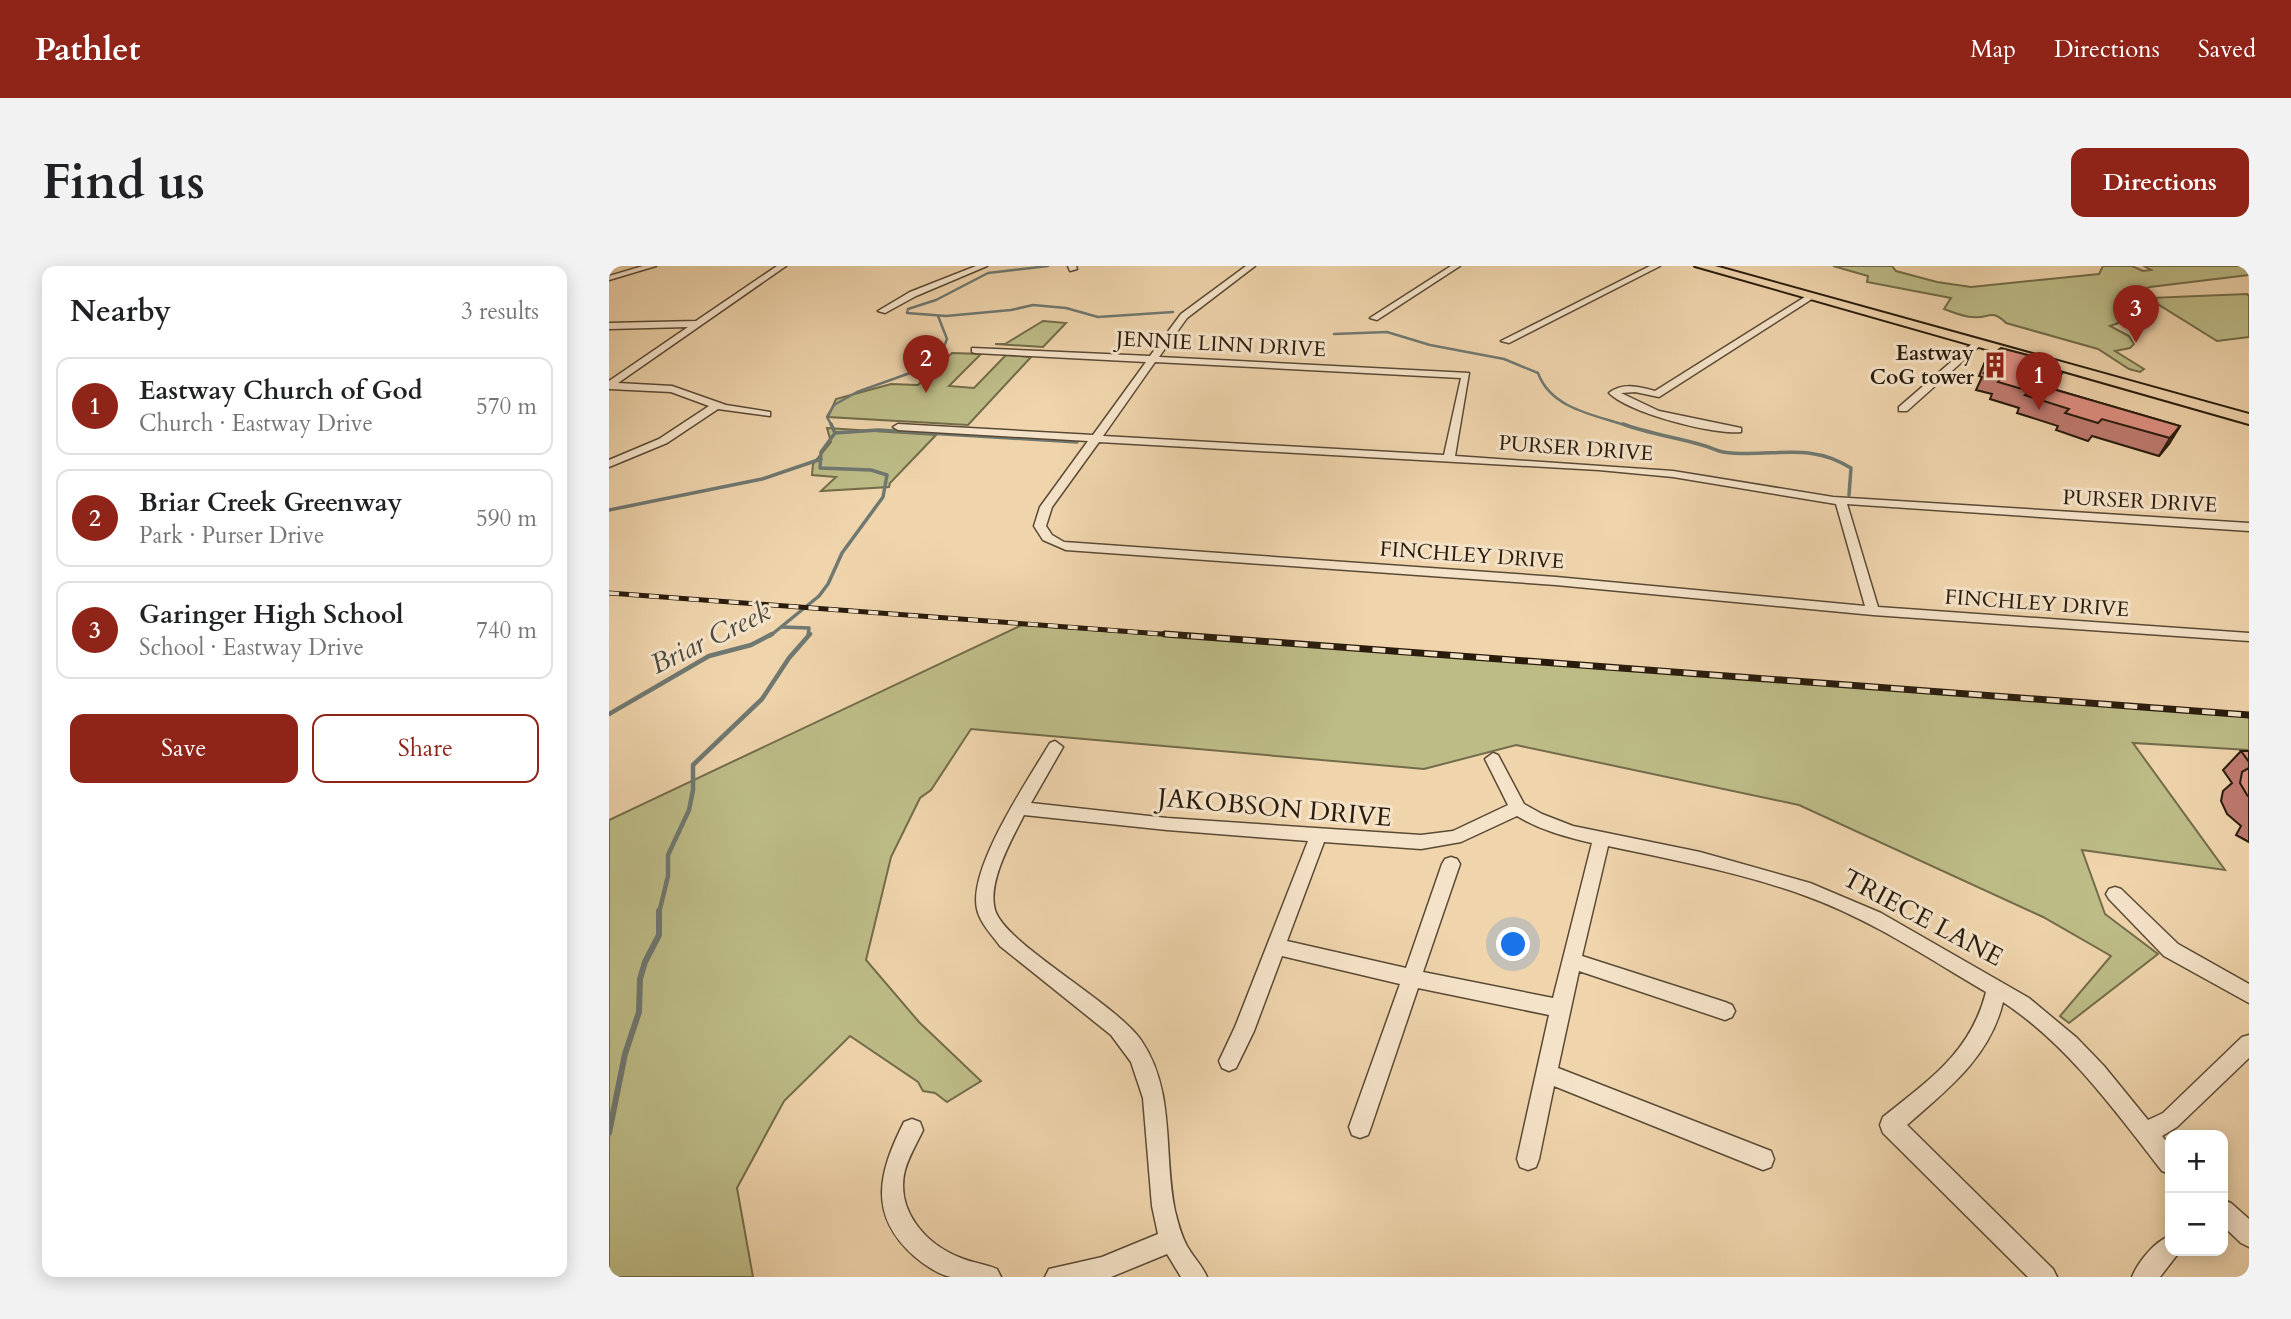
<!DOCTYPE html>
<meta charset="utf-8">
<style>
:root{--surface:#fff;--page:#f2f2f2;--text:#202124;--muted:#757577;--line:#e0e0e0;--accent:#8f2418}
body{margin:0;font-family:Cardo,serif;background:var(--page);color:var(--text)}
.controls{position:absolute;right:21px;bottom:21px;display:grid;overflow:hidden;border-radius:14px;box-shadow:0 4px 18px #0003}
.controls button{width:63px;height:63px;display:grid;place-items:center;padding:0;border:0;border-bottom:2px solid var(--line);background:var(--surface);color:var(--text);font:35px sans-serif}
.you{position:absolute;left:905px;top:679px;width:24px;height:24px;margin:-18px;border:5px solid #fff;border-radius:50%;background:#1a73e8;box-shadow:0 0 0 10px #1a73e833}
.badge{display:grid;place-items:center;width:46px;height:46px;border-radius:50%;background:var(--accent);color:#fff;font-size:23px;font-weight:700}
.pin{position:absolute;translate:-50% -58px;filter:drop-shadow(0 2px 4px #0008)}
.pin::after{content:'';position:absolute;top:37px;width:24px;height:21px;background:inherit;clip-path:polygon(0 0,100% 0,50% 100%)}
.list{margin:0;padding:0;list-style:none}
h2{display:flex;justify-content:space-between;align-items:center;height:91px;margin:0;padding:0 28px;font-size:30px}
h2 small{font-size:23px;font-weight:400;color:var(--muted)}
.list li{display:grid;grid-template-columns:46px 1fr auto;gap:21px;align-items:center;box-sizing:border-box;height:98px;margin:0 14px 14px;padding:0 14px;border:2px solid var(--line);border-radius:14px}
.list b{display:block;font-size:26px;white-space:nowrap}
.list p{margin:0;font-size:23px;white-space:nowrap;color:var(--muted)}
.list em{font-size:23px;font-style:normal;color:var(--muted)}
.actions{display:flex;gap:14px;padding:21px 28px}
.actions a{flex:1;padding:16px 0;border:2px solid var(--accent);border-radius:14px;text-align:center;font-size:24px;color:var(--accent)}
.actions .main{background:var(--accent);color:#fff}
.map{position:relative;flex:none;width:1640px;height:1011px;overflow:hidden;border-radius:14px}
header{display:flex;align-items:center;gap:42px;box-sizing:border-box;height:98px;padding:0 35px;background:var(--accent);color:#fff}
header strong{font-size:33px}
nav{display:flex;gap:38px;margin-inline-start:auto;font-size:24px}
.intro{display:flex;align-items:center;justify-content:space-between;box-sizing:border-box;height:168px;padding:0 42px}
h1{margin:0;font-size:49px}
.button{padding:18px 32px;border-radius:14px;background:var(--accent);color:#fff;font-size:24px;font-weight:700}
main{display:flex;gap:42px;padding:0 42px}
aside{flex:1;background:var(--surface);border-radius:14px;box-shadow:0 4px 18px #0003}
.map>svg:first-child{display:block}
.green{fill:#bdbc87;stroke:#736c4a;stroke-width:2}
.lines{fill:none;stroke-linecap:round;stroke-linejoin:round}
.stream-far3{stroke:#6f7871;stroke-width:2.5}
.stream-far2{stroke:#6f7871;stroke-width:3.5}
.stream-far1{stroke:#6f7871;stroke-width:4.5}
.stream{stroke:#6f7871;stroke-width:6}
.street-casing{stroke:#5a4a35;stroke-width:3}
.primary-casing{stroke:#291c0d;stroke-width:4}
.street{fill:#f5e3c9;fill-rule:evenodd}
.primary{fill:#efd4ac;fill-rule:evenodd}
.rail-far1-casing{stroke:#291c0d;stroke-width:5}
.rail-casing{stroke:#291c0d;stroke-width:7}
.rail-far1{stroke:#f5e3c9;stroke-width:3.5;stroke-dasharray:10;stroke-linecap:butt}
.rail{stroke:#f5e3c9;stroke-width:4.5;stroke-dasharray:13;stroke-linecap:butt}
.wall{fill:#be7a6f;stroke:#291c0d;stroke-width:2}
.shaded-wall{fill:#9b635a;stroke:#291c0d;stroke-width:2}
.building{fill:#dd8e81;stroke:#291c0d;stroke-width:2}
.labels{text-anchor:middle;stroke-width:6;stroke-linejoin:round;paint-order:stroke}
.far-street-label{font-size:21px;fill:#291c0d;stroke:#f5e3c9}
.far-poi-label{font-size:21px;font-weight:bold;fill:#291c0d;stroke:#f5e3c9;text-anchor:end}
.street-label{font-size:26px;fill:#291c0d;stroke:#f5e3c9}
.water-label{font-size:28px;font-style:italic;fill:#4c4a3f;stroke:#f5e3c9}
</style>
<header>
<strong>Pathlet</strong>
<nav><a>Map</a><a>Directions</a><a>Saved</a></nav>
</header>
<div class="intro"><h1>Find us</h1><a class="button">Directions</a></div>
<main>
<aside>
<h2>Nearby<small>3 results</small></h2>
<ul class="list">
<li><span class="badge">1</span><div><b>Eastway Church of God</b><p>Church · Eastway Drive</p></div><em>570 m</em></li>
<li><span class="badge">2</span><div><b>Briar Creek Greenway</b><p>Park · Purser Drive</p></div><em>590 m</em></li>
<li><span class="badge">3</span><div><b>Garinger High School</b><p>School · Eastway Drive</p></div><em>740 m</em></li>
</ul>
<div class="actions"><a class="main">Save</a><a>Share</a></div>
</aside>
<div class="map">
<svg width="1640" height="1011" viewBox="0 0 1640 1011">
<rect width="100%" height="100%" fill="#efd4ac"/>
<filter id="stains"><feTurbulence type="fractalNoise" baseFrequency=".00286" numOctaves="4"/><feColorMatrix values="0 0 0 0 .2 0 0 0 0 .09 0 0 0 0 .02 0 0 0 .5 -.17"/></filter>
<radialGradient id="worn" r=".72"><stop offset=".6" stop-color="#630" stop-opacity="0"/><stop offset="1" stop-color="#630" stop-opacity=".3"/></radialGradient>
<!-- green -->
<g class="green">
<path d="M1224,0H1283L1287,5L1328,16L1362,21L1490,8L1494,0H1523L1534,5L1542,4L1535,0H1640V9L1541,21L1529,25L1521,33L1527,48L1521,53L1501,60L1520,70L1525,78L1521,82L1506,85L1535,103L1531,106L1520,103L1489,83L1397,57C1382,42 1380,53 1364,51C1354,51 1344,46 1335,43L1342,32L1258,16L1259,10Z"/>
<polygon points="1638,28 1640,30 1640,71 1608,75 1539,32"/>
<polygon points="434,55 457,57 434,81 386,78 396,78"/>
<polygon points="343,87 372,88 340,120 365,122 397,89 422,91 359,159 219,151 227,133 282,118 309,119"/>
<polygon points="218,162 327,169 281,217 280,221 212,225 227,211 203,209 204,198 222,176"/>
<polygon points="413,359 1640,450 1640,484 1524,477 1616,604 1473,584 1496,648 1549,688 1460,757 1451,750 1502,690 1434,651 1190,539 907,479 815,503 362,463 322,524 311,532 282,591 257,694 310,756 372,815 338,836 326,827 314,825 309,816 241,770 175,835 128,922 144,1011 0,1011 0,554"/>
</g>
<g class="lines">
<!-- stream-far3 -->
<g class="stream-far3">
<polyline points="439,0 379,7 327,34 299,43 298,47 337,50 402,44 424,39 457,42 489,51 564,46"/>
<path d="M725,68L778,66L821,79L895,93L929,107C942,143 986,149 1019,160"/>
<polyline points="223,160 218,151 225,139 248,126 301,107 312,94 334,83 338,73 329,50"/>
</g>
<!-- stream-far2 -->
<g class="stream-far2">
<polyline points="222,158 226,167"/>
<path d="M1014,158C1040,168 1067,171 1093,179C1101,181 1107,185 1114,186C1160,193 1198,174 1242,202L1240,229"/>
<polyline points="226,167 269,164 468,176"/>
<polyline points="0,244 153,213 212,193"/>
<polyline points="173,361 200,362 199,370"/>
<polyline points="161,370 210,330 219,318 233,287 274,231 278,209 262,204 211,202 212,186 226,167"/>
</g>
<!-- stream-far1 -->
<g class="stream-far1">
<polyline points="0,448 100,390 142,379 163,368"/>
<polyline points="50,647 59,610 59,589 80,544 84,524 84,499 153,433 180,392 201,368"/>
</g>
<!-- stream -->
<polyline class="stream" points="0,867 16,788 30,746 31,713 36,696 50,669 50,645"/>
<!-- street casing -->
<g class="street-casing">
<g id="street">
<polygon points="34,0 47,0 0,14 0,10"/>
<polygon points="168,0 177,0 9,117 63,120 117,139 161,146 161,150 109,143 58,177 0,201 0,194 50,173 100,140 62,126 0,123 0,115 79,61 0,63 0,57 87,55"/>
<polygon points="367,0 378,0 307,30 276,47 269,45 301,26"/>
<polygon points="459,0 467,0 468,3 461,5"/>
<path d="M637,0H646L578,52L550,91L860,107L846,190L1064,205L1224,231L1640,257V265L1238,238L1269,341L1640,367V375L1264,349L947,319L457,284L434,274L425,260L431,241L479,175L289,164L284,161L289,158L484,169L537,96L366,87L363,86V82L541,90L572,48ZM546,96L852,112L835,189L494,170ZM490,176L990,204L1064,211L1227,238L1256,340L947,311L455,276L443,269L437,260L443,241Z"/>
<polygon points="842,0 851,0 768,54 761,52"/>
<polygon points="1041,0 1051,0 900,77 892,75"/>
<path d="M1199,29L1206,31L1050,131L1026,126L1012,127L1050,145L1132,162V166C1104,169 1020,147 1000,127C1014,116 1030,121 1046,125Z"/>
<polygon points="1365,76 1373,78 1298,145 1290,145 1290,141"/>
<path d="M446,475L454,481L422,537L558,552L812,569L844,565L899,539L876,493L884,487L889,489L915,538L933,548L964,560L1091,586L1201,617L1272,647L1420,732L1468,772L1495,800L1539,854L1554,847L1633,771L1640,769V792L1568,861L1553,870L1561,880V908L1553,905C1506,845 1459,779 1394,736C1381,791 1338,824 1298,859L1444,1003L1448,1011H1419L1274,867L1271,859L1274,851C1320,814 1362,786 1377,726C1319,692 1261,653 1197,630C1134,607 1065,594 999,580L973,690L1116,736L1123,739L1126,745L1123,751L1116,754L970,705L949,802L1162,885L1165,893L1162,901L1154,904L945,820L930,893L927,901L919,904L911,901L908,893L940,749L809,722L762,861L759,869L751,872L743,869L740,861L791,718L673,690L645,765L627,802L620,805L613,802L610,795L626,761L699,575L558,564L415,549C403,573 378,616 386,644C396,678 505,736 532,774C567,825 554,888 566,945C569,957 572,969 578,980C584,991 593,999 598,1011H572L558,988L502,1011H436L440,1003L493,991L549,968L543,940L534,832L522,796L502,769L391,680C383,669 371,657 368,643C359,602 419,514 441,477ZM908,550C931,564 957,571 983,577L944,732L814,706L851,598L848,593L842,591L836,593L833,598L797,702L678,675L715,576L812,583L852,576Z"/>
<polygon points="1506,621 1512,623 1569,678 1640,718 1640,737 1555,690 1500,633 1497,628 1500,623"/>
<path d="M303,853L311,856L314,864C308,877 300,890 296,904C286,944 316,978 352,992C364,997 377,998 388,1003L392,1011C376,1011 358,1011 342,1011C330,1009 314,998 305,990C258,948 270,906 295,856Z"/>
<polygon points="1614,934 1622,937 1640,953 1640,981 1632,977 1614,960"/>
<path d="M1561,970V985H1571L1551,1011H1523C1529,996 1546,975 1561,970Z"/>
</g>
</g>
<!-- primary casing -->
<g class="primary-casing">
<polygon id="primary" points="1086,0 1106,0 1640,148 1640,158"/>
</g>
<!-- street -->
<use href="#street" class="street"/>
<!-- primary -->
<use href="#primary" class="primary"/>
<!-- rail-far1 casing -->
<g class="rail-far1-casing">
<polyline id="rail-far1" points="0,327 580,370"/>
</g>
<!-- rail casing -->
<g class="rail-casing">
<polyline id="rail" points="556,368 1640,449"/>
</g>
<!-- rail-far1 -->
<use href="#rail-far1" class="rail-far1"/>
<!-- rail -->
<use href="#rail" class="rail"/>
</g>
<!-- wall -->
<g class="wall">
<polygon points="1377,93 1438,94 1434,102 1453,107 1444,123 1571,160 1560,178 1550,190 1483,170 1479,175 1447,164 1449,160 1408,147 1410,142 1381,133 1383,128 1367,124 1373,111 1370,110"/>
<polygon points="1632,485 1640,485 1640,576 1627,569 1632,560 1618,548 1612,535 1614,525 1623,517 1614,504"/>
</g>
<!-- shaded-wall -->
<g class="shaded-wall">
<polygon points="1453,107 1444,124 1437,121"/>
<polygon points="1571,160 1560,178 1550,190 1561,172"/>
</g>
<!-- building -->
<g class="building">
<polygon points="1392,82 1438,94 1431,101 1453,107 1437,121 1571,160 1561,172 1493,153 1489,157 1456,147 1460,143 1416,129 1420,125 1389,116 1392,112 1375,107 1388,96 1377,93"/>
<polygon points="1632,485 1640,485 1640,496"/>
<polygon points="1640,502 1640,531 1638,529 1631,517 1633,506"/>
</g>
<!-- icons -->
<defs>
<g id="building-bare" transform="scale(2.1)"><path d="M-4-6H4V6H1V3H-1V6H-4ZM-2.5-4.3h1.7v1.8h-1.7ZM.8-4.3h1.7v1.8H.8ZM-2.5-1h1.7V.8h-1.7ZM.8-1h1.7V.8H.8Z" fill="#8f2418" stroke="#f5e3c9" stroke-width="2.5" paint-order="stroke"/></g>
</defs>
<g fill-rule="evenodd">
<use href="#building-bare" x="1386" y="99"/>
</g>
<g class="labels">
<!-- far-street labels -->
<g class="far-street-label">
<text transform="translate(612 78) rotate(3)" y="7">JENNIE LINN DRIVE</text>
<text transform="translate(967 182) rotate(4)" y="7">PURSER DRIVE</text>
<text transform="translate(1531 235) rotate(3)" y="7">PURSER DRIVE</text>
<text transform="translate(863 289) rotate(4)" y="7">FINCHLEY DRIVE</text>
<text transform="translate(1428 337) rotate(4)" y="7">FINCHLEY DRIVE</text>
</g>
<!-- far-poi labels -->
<g class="far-poi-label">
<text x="1365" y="94">Eastway<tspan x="1365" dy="24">CoG tower</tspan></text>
</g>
<!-- street labels -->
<g class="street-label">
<text transform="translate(666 541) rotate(5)" y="9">JAKOBSON DRIVE</text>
<text transform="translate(1314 651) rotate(28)" y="9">TRIECE LANE</text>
</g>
<!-- water labels -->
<g class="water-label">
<text transform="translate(101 371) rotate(-26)" y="10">Briar Creek</text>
</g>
</g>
<rect width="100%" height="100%" filter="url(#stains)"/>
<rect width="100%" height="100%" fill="url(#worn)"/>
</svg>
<div class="controls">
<button>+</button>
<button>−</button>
</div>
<div class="you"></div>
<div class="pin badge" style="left:1430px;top:144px">1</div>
<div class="pin badge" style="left:317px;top:127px">2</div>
<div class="pin badge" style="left:1527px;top:77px">3</div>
</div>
</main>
